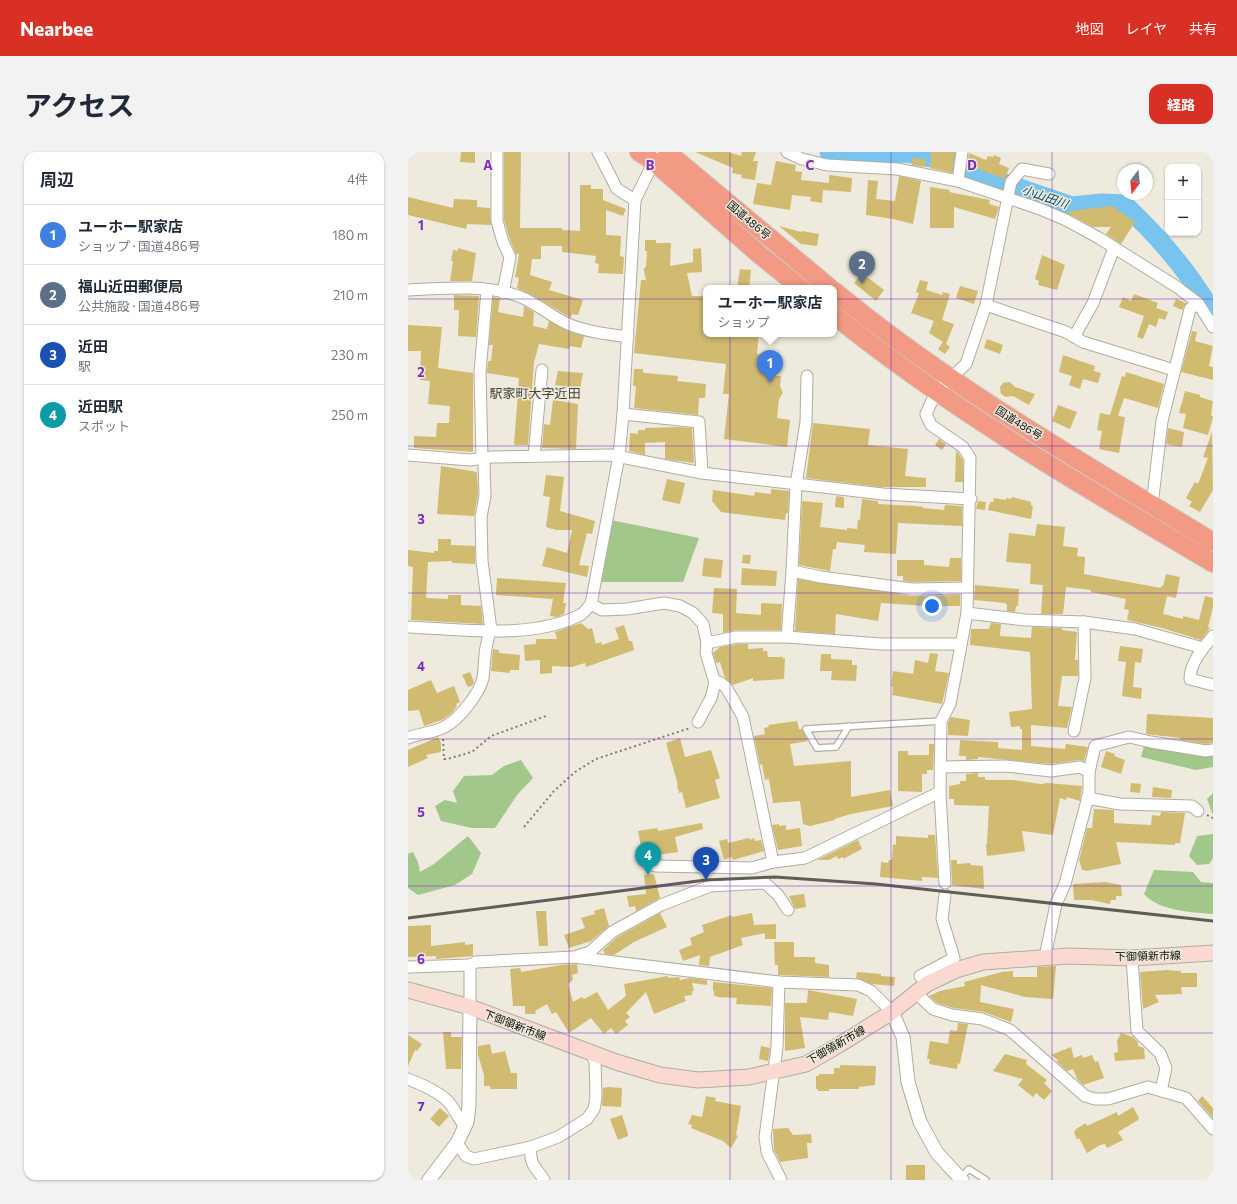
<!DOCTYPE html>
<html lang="ja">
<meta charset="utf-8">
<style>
:root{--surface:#fff;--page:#f2f2f3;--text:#1f2937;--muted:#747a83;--line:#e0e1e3;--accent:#d93025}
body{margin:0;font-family:Commissioner,"Noto Sans JP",sans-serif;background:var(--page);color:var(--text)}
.controls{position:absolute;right:12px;top:12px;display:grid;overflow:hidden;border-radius:8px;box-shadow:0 1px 3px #0004}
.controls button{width:36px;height:36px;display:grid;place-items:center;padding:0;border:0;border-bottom:1px solid var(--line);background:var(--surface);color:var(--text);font:20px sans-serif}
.compass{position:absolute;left:709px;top:12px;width:36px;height:36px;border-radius:50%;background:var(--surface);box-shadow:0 1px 3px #0004;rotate:195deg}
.you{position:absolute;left:524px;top:454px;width:14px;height:14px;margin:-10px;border:3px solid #fff;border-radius:50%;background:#1a73e8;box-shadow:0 0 0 6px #1a73e833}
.badge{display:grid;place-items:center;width:26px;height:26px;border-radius:50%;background:var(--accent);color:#fff;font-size:13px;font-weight:700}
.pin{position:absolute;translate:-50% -33px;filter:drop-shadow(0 1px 2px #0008)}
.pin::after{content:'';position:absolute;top:21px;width:14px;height:12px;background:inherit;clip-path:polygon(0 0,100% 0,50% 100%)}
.popup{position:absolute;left:295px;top:133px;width:134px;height:52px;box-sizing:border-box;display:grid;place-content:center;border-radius:8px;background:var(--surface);filter:drop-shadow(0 1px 3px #0005);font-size:13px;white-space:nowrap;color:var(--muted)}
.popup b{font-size:15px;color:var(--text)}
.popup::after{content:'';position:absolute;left:50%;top:100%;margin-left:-8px;border:8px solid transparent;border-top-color:var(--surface)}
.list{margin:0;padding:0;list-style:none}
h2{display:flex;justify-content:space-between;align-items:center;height:52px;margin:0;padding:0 16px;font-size:17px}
h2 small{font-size:13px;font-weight:400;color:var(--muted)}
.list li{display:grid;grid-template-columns:26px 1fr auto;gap:12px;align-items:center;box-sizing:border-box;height:60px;padding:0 16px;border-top:1px solid var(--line)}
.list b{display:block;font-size:15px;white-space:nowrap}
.list p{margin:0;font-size:13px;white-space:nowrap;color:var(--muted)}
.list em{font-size:13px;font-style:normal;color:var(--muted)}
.map{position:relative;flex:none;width:805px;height:1028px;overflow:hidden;border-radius:12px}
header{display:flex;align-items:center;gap:24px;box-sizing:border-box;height:56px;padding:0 20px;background:var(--accent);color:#fff}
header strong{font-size:19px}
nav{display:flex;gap:22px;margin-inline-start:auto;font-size:14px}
.intro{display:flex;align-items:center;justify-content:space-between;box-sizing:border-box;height:96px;padding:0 24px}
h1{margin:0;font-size:28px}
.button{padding:10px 18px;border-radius:12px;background:var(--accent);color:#fff;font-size:14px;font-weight:700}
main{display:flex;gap:24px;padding:0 24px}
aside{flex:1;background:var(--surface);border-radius:12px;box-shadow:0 1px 3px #0004}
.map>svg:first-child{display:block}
.green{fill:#a2c78a}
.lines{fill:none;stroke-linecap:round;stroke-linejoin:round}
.river{stroke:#79c4ef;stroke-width:19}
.building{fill:#d0bb71}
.service-casing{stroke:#b0ada0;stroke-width:8}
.minor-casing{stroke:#b0ada0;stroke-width:13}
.tertiary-casing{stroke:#b0ada0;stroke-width:15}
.secondary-casing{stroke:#b0ada0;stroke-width:17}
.trunk-casing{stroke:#cacac9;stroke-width:20}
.path{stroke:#7f7c74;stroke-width:2;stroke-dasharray:2 3;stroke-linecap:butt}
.service{stroke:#fff;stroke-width:5.5}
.minor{stroke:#fff;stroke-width:11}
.tertiary{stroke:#fff;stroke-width:13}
.secondary{stroke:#fad9d0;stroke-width:15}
.trunk{stroke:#f29a83;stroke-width:18}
.rail{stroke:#5f5d55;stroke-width:3}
.grid{fill:none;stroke:#7b2cbf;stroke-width:1;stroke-opacity:0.55}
.labels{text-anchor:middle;stroke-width:3;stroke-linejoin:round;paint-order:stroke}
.street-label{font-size:11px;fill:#0e0d09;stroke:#eeeadd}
.water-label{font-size:12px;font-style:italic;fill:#084864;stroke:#eeeadd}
.quarter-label{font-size:13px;fill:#454237;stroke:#eeeadd}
.grid-label{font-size:13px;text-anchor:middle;font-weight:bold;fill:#7b2cbf;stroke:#eeeadd;stroke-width:3;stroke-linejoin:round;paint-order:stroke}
</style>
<header>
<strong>Nearbee</strong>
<nav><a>地図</a><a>レイヤ</a><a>共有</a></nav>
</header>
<div class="intro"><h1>アクセス</h1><a class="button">経路</a></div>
<main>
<aside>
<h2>周辺<small>4件</small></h2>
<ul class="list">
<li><span class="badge" style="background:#3f7fe0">1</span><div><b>ユーホー駅家店</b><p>ショップ · 国道486号</p></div><em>180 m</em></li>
<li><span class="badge" style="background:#5c6f8a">2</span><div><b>福山近田郵便局</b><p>公共施設 · 国道486号</p></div><em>210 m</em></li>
<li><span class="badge" style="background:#1a4fb4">3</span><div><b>近田</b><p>駅</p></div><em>230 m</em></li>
<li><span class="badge" style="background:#0f9aa8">4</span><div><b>近田駅</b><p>スポット</p></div><em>250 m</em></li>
</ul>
</aside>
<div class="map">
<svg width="805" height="1028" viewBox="0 0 805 1028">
<rect width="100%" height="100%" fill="#eeeadd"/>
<!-- green -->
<g class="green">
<polygon points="203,368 291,386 275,430 191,430"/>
<polygon points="736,594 805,603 805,615 788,618 733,605"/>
<polygon points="113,608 125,626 109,643 87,676 64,676 33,669 27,654 37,648 49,651 45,639 56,624 84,623 96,614"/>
<polygon points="805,641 805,663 799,647"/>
<polygon points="805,682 805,706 801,712 789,713 781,704 789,684"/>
<polygon points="60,684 73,701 64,722 47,733 10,743 0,736 0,702 5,700 10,710 12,720 26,712"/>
<path d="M746,718L785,720L793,730L805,731V762C782,760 751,759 736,742Z"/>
</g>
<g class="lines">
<!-- river -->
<path class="river" d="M421,0L443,3L498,1L544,10L562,19L664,54L694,51L716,52C751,85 782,120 805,162"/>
</g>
<!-- building -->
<g class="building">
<polygon points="53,0 67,0 67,11 52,10"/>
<polygon points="96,0 113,0 112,76 154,76 154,78 172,79 172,33 183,33 183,37 195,37 195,48 218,57 215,64 198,58 198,83 213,84 212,104 216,105 215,122 190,121 191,112 187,111 188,104 154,100 154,94 133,94 133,107 124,107 122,123 144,130 141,138 175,148 170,163 164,162 163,166 124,143 109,136 111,126 107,125 111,102 108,102 102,88 96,68"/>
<polygon points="287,0 320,0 333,4 334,0 348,0 345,9 350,9 347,28 333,26 334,23 324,21 325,16"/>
<polygon points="523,0 547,0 544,21 522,16"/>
<polygon points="561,1 578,8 580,4 585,5 586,3 593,6 591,12 601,16 597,27 559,13"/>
<polygon points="504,6 518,7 517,15 504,13"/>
<polygon points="368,9 388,13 387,19 394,20 393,28 421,31 421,23 444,26 443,40 415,38 414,51 402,49 403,45 384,43 382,58 345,52 349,31 363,33"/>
<polygon points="491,24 513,29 505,72 485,67 458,63 460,28 470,29 468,47 487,49"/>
<polygon points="522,35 542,38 541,40 582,48 581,52 591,55 587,67 546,55 546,76 522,76"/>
<polygon points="0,45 45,56 46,47 69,48 69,55 82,56 83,73 59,72 58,77 0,63"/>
<polygon points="704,54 727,70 713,92 698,82 703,75 685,75 661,62 661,59"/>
<polygon points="371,74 393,80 394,79 411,82 409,94 393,92"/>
<polygon points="237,88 248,88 248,91 263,91 262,114 285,110 285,97 293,96 294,120 279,121 284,144 298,144 298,182 351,182 349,202 370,205 368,224 373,224 372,234 375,241 371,247 369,266 382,268 379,295 316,287 321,242 315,242 318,212 226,201 233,128 238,128 236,119 236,116 238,115 239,99 237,99"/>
<polygon points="50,96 68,101 64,129 42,129 45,109 43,109 45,98 50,99"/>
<polygon points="634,103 657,113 649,138 630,133 631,129 627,127"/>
<polygon points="332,117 343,118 341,136 329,136"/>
<polygon points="454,121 476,138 468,149 446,131"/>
<polygon points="512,128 520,130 518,138 534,143 535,140 542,142 534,168 546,172 538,192 542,195 537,202 530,197 535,190 521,181 526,169 503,161 511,141 508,140"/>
<polygon points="552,134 570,139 566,152 548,146"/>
<polygon points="726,142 750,151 748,156 760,160 757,168 751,166 748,175 741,172 735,187 729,185 736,164 711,155 715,145 723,149"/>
<polygon points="46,143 71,144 68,185 50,184 51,158 46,158"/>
<polygon points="85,145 92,147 90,160 115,165 116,154 126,160 125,174 139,177 141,169 159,179 176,184 173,196 162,194 161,197 131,192 126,210 120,293 106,293 111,226 79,221 80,209 83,209 85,193 81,193"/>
<polygon points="768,147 778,151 774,158 765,154"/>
<polygon points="0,173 34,175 30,216 65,221 65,300 6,296 6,284 28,285 29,271 41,271 42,254 20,252 22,229 12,228 13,199 0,199"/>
<polygon points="784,179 789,180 787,189 805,194 801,214 805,215 805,228 773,220"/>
<polygon points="579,187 595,193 592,202 576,196"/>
<polygon points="655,203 687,214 686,219 693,221 690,231 675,227 672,237 661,233 664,224 651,220"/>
<polygon points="226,217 235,217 235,220 237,221 270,224 269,229 298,232 297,246 291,246 290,263 226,256 228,234 225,234"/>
<polygon points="150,219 175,221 172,237 147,233"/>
<polygon points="718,220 756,232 750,256 716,246 710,264 717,265 711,301 691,297 694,279 689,278 692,261 702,263 714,224 717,225"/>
<polygon points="602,230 607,235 627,242 621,253 605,244 598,245 593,242 592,235 595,231"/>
<polygon points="777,239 792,243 792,245 805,249 803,263 805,265 800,283 775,276 778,262 771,261"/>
<polygon points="145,248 170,252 168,297 134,296 136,272 142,273"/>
<polygon points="650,253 669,260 662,277 644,269"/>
<polygon points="405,271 462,277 460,293 500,297 497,324 518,326 518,335 472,335 398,326"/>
<polygon points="269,275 284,276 286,311 257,307 257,290 237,291 237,303 221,299 222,281 230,282 230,278 237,278 237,276"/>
<polygon points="760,276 776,280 774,295 758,292"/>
<polygon points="804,280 805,338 792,360 781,354 784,350 778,346 787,330 790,332 800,306 795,305"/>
<polygon points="531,287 538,292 534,298 527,293"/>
<polygon points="548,298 555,308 555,330 547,330"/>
<polygon points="33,314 69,320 70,343 66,364 29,362"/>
<polygon points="138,323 156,325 152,359 187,369 184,382 179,381 171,413 181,414 179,425 134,414 139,395 159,401 164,378 148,378 138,375 142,345 135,344"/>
<polygon points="259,327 277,331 272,352 254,348"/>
<polygon points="363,337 381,339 380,361 378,361 377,368 313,360 304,349 305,338 346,344 347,340 363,342"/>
<polygon points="428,344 436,345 436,356 427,355"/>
<polygon points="604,345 623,350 623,353 625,354 623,367 580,358 582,350 585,350 586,346 598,348 598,346 603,347"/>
<polygon points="454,347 470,349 470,352 508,354 515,355 515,356 536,358 537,353 554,354 554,374 490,371 488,402 456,400 457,393 429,390 428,397 425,397 422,419 391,413 394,349 415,351 412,375 439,378 439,376 449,377 450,368 452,368"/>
<polygon points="570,349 578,350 577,358 568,357"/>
<polygon points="629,372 657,375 655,394 670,396 669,404 677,405 676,422 753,436 753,434 755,434 758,422 772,425 768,446 759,444 755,462 775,467 775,464 791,468 797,444 805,446 805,455 800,475 802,476 793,488 754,476 719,468 721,458 716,457 718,447 683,440 683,438 658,435 655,462 633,462 635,433 622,432 623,412 598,410 601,381 627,384"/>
<polygon points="30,387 43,387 43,393 67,394 67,412 44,411 44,409 20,410 18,446 40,447 40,443 53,443 53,453 73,454 75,472 3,468 5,415 0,414 0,398 26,401 26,399 30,399"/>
<polygon points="335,403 343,403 342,412 334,411"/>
<polygon points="296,406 315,408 313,426 294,424"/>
<polygon points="542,406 553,406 553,429 504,430 495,429 495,424 489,424 489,408 516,408 516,413 541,415"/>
<polygon points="334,416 369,419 368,434 333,433"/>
<polygon points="89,426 158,431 155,451 158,451 156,462 149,465 142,464 145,447 88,443"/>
<polygon points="390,427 503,444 552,443 552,454 518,454 473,451 470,469 428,462 427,482 387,479"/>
<polygon points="567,433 611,437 610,454 608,454 607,460 599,459 599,453 597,451 566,448"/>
<polygon points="306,436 329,437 328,461 353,463 353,451 374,452 373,478 328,478 315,481 315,462 304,461"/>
<polygon points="173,471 180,477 184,476 188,492 193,490 194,493 211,487 207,476 216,473 221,489 224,489 226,498 178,515 177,511 164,515 144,514 144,521 132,522 132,508 117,509 116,493 128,492 128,487 149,487 147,480"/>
<polygon points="583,471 593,472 592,484 623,486 624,475 654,476 654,478 669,480 667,508 670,508 670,524 654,524 650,554 664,555 659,576 623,573 623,594 657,597 658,592 680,595 676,609 671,608 643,612 570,605 570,607 558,608 558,604 551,604 552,588 590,590 590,596 614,598 614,577 612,577 612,574 603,575 601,560 624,557 622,500 562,493 563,477 581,477"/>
<polygon points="329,492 340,492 340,497 355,496 355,499 359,499 360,505 375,505 375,507 377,506 376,527 345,529 345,526 325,533 317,526 312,510 308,511 305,501 312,495"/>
<polygon points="712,494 735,497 733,511 727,510 725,535 734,536 733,547 714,544 718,510 710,509"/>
<polygon points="85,497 91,498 91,501 112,503 111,518 102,518 102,521 83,519"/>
<polygon points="522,501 530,502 527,519 541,521 534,552 484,543 485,535 483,534 485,519 505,522 507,508 520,511"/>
<polygon points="413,502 423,502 423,507 444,508 444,513 449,513 448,529 423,528 424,519 412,519"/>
<polygon points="62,520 66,530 65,533 60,535 54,523"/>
<polygon points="23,528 29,541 46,534 52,550 48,552 49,554 44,561 34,568 16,574 11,558 0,559 0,538"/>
<polygon points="739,562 805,566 805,591 798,592 772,588 772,586 738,582"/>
<polygon points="543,565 562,568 560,584 540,583 540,571"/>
<polygon points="389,569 391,577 394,577 400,589 382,592 386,614 443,609 443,645 482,638 485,654 443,662 426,667 427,668 402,674 395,672 392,649 365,651 361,627 357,628 354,612 352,613 346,584 357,582 356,576 361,575 360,573"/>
<polygon points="30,585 33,591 33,600 18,603 20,606 0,615 0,598"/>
<polygon points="272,586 277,605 303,598 312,626 307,628 312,646 278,656 274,640 271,641 269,633 270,633 258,591"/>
<polygon points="521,592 526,592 525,618 519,618 519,622 514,622 514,640 490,639 490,599 500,599 500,603 521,603"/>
<polygon points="698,599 707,602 706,604 717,608 713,622 693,615"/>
<polygon points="570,621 570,625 577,625 577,628 605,628 633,632 639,631 674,634 673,642 672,649 659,645 658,648 652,646 645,683 614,679 617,699 579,704 578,692 579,692 581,654 546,653 546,647 541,647 541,634 552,632 552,629 558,629 558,622"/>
<polygon points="723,631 733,632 732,641 722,640"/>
<polygon points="745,635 764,638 763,646 744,645"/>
<polygon points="686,657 706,658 706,671 722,672 743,673 744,663 752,664 753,660 777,661 772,691 767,691 767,693 708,690 713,712 679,719 674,718 671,708 679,676 684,676"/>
<polygon points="294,671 295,677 267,685 270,700 235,705 230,679 249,676 250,679"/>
<polygon points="371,672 371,674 378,673 378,678 392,676 394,694 370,698 364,673"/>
<polygon points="520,683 527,683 530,726 514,725 514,729 472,725 473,710 480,711 481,708 484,708 485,692 488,693 488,684 520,686"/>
<polygon points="341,686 342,688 346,686 347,689 353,688 356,699 325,708 324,705 316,708 311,689 319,687 320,691"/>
<polygon points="450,688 454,697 435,707 435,705 430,707 429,704 421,708 409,708"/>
<polygon points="543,708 549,708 549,712 562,711 563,713 575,714 576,737 544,733"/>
<polygon points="246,722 252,746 228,759 227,754 221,755 219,744 238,742 236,723"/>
<polygon points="697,730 713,733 714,744 708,744 708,748 703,748 702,752 683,748 666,748 665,732"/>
<polygon points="396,742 398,755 387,757 381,744"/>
<polygon points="196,756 201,774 183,789 161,796 156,783 177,776 173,766 187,762 186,759"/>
<polygon points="128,759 138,759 140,794 131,794"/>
<polygon points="252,761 259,775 226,790 206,803 197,802 195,798 208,786"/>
<polygon points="344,761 346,773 368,772 368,787 357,787 357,781 333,786 335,793 302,805 301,814 291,813 292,803 275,809 271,798 284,793 282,786 296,780 294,773 324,763 324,765"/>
<polygon points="23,773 23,794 57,790 57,793 65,792 65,804 28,807 28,804 0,805 0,774"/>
<polygon points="366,790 386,790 386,805 407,805 407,811 421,813 421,825 370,823 370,813 367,813"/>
<polygon points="169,812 170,821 164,823 165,828 160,832 165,850 174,845 176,847 189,840 200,858 218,844 216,832 260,824 260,826 271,825 272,828 282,826 299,828 299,833 284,831 286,839 284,839 284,843 276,844 278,849 246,862 238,840 218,861 222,865 217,869 220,873 208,882 203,876 196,882 183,866 161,881 148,860 144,862 139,852 127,859 128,862 117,862 117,854 105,854 102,817 112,816 113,820 153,813"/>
<polygon points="648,814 645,847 617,845 573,833 572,850 606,857 603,870 576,860 546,856 529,851 521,844 532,839 557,834 556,830 594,820 605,819 605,825 629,825 629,815"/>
<polygon points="759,818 773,819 773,821 789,821 789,835 773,835 774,842 747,843 751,850 735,857 732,820"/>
<polygon points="449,820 473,822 473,824 487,825 486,834 464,832 448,826"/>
<polygon points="305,830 364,836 363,854 328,852 329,846 309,845 309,844 306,844 306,839 305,839"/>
<polygon points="400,838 449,847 445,864 421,860 420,868 392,865 397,896 377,899 377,851 399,851"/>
<polygon points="550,871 560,872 552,912 550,911 549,917 521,912 522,907 519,907 522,889 540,892 542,878 549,879"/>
<polygon points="35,880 43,880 43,885 54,885 53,917 38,917"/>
<polygon points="713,881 725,885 730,890 730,894 736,896 737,907 707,909 706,901 710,900 709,889"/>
<polygon points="0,883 14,892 9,899 7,898 0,914"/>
<polygon points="82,892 84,902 97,899 103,921 109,921 109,937 82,937 82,934 76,934 76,923 70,903 70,894"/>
<polygon points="353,894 362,896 360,909 351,907"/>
<polygon points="663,895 666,906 674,903 675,906 684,903 687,910 690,909 696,926 675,933 669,927 665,917 659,919 648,909 651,909 643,903"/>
<polygon points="597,902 619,908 618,912 639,928 636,931 644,939 636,948 628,941 625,945 610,933 615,927 585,919"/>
<polygon points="432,913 468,914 467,933 451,935 451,937 421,937 421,939 410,939 410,937 408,937 408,924 411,924 411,922 426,922 426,916 432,916"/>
<polygon points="200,935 214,936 213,955 194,954 195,936"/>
<polygon points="298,944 308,946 307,949 333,954 328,983 330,984 323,996 315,989 283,976 284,973 280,972 284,963 294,965"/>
<polygon points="794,944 805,956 805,966 790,949"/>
<polygon points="725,955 731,966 730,968 710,980 715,988 699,996 697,992 692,993 679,1001 671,986 669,988 666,980 668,977 678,971 679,974 709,960 710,964"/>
<polygon points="32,956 41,964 31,975 22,967"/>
<polygon points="214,963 220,982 220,984 210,988 202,967"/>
<polygon points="380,976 385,983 403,982 404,991 399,991 400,1006 372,1010 366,998 365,977"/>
<rect x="498" y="1013" width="19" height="15"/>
</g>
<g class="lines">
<!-- service casing -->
<g class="service-casing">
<g id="service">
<polyline points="441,574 428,595 409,596 398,577 533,569"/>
<polyline points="552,1026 561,1017 578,1028"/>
</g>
</g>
<!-- minor casing -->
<g class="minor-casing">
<g id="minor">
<polyline points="89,0 89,69 95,90 102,105 95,141"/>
<polyline points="190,0 209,37 227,48"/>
<polyline points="379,0 394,7 419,13 489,17 550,29 632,57 658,68 691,86 769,135 790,151 805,175"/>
<polyline points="550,29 554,0"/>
<path d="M0,138C33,136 85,132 115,146C131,153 144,165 160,172C179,180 199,182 220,185"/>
<polyline points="578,153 658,180 675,190 766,218"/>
<polyline points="666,185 685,151 706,96"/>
<polyline points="215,262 291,270 294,321"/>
<polyline points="0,303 62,308 84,305 203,303 294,321 475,342 563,347"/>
<polyline points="126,304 134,218"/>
<polyline points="744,353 754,269 782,157 790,151"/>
<polyline points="384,419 413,425 504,437 559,436"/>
<polyline points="183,452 194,458 219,457 256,451 272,454 285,461 295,472 299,491 298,501 307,531 303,546 290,570"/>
<polyline points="559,461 617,468 676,470 727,477 795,496"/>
<path d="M0,475C54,477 123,488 172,463C176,461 180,455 183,452L211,304L215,262L227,48L248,5"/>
<path d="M805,484C795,496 782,511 782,527L805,533"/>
<polyline points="379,485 384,419 388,333 398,270 399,224"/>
<polyline points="299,491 328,485 379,485 473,492 553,492"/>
<polyline points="307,531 311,530 318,535 335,565 365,710"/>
<polyline points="666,579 677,526 676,470"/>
<path d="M0,586C12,581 27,581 38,574C51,567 72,541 75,526C77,510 76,493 83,478L74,409L73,365L77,344L76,312L74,306L72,220L79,138"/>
<polyline points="532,615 598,614 643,619 672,615 681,620 681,641 657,732 648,752 637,805"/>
<polyline points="681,620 687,594 721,585 743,590 798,599 805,598"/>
<polyline points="679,646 712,652 784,654 790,659"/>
<polyline points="247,714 344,716 365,710 397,706 532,640"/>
<polyline points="537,731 532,640 533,569 542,552 559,461 562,306 555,295 523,273 518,262 528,240 558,212 578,153 603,30 614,17 641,22"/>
<polyline points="169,804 182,800 204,780 253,753 302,734 357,731 370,743 380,758"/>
<polyline points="724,806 729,879 752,901 758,916 753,939"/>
<polyline points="0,815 62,813"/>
<polyline points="371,830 369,895 357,985 359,1000 373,1028"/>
<polyline points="519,832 512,824 546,806 534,767 537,743"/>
<polyline points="508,841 525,857 544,863 574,867 602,878 677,944 687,947 700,947 740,935 778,946 805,977"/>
<polyline points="62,855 62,813 68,810 166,805 371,830 450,833 463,839 484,860"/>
<path d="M0,927C13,932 35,942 43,953C48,960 51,968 57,974"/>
<polyline points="49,991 58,1004 66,1007 123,995 150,985 179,967 186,957 188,945 187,910 184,902"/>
<path d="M123,995C121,1013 128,1015 136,1028"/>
</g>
</g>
<!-- tertiary casing -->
<g class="tertiary-casing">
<g id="tertiary">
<polyline points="484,860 495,885 500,930 512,970 529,1001 554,1028"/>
<polyline points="21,1028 49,991 59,970 61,954 62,855"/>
</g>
</g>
<!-- secondary casing -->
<g class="secondary-casing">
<polyline id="secondary" points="0,838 62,855 208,910 252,923 290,928 341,925 398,912 431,893 484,860 519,832 548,818 575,810 660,804 724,806 805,801"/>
</g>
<!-- trunk casing -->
<g class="trunk-casing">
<g id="trunk">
<polyline points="231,0 245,9 352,103 393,136"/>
<polyline points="259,0 422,136"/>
<path d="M426,139C543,236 676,311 805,390"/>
<path d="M426,163C543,258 675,334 805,411"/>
</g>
</g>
<!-- path -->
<g class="path">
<polyline points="35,587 36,607 39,607 64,600 83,584 138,564"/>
<polyline points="799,663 805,666"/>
<polyline points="116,675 146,639 167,620 188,607 282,576"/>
</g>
<!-- service -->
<use href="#service" class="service"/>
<!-- minor -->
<use href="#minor" class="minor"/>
<!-- tertiary -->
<use href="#tertiary" class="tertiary"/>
<!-- secondary -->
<use href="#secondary" class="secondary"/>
<!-- trunk -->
<use href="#trunk" class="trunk"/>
<!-- rail -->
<polyline class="rail" points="0,766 298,728 367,725 468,732 805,769"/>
</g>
<!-- grid -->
<path class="grid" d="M161,0V1028M322,0V1028M483,0V1028M644,0V1028M0,147H805M0,294H805M0,441H805M0,587H805M0,734H805M0,881H805"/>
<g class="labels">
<!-- street labels -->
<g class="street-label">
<text transform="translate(341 68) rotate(40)" y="4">国道486号</text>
<text transform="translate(611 271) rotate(32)" y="4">国道486号</text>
<text transform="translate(740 804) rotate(-1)" y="4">下御領新市線</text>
<text transform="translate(107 873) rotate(21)" y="4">下御領新市線</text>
<text transform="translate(428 893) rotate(-30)" y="4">下御領新市線</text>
</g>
<!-- water labels -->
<g class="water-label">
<text transform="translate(637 45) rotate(19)" y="4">小山田川</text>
</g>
<!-- quarter labels -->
<g class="quarter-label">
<text x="127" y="246">駅家町大字近田</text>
</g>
</g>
<g class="grid-label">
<text x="80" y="18">A</text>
<text x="242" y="18">B</text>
<text x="402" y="18">C</text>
<text x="564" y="18">D</text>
<text x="13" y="78">1</text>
<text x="13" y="225">2</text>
<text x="13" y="372">3</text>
<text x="13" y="519">4</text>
<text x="13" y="665">5</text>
<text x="13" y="812">6</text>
<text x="13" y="959">7</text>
</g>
</svg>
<div class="controls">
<button>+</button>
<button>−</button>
</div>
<svg class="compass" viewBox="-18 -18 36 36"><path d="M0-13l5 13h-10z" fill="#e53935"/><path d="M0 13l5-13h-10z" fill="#747a83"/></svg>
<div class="you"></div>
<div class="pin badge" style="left:362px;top:231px;background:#3f7fe0">1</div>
<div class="popup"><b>ユーホー駅家店</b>ショップ</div>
<div class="pin badge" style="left:454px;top:132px;background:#5c6f8a">2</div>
<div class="pin badge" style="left:298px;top:728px;background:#1a4fb4">3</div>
<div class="pin badge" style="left:240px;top:723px;background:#0f9aa8">4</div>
</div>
</main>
